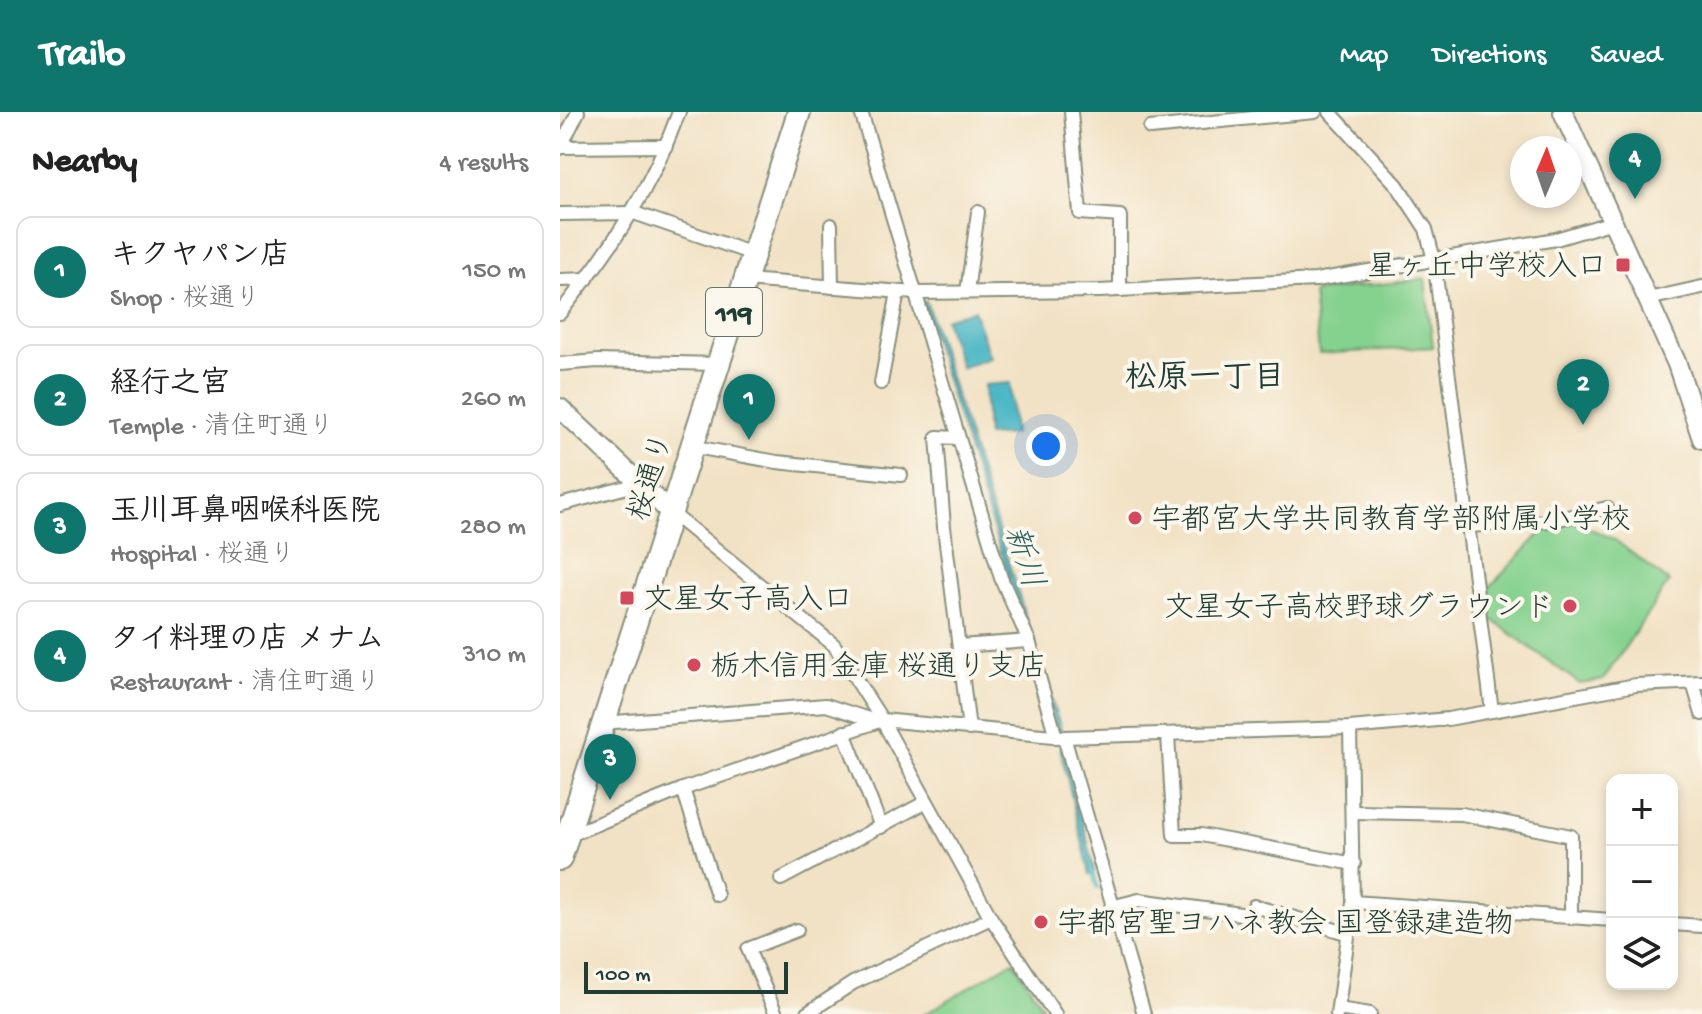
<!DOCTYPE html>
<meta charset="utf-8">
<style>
:root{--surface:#fff;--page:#f2f2f2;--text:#222;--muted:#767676;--line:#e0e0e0;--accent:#0f766e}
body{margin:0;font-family:"Gochi Hand","Klee One",sans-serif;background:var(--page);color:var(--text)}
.controls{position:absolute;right:24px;bottom:24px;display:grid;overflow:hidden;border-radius:16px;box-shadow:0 4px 12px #0003}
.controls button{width:72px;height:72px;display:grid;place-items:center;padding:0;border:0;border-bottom:2px solid var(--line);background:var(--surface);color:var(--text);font:40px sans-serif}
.compass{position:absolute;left:950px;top:24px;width:72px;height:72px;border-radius:50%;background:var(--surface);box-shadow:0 4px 12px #0003;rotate:2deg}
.scale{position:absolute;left:24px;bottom:20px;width:204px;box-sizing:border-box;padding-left:8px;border:4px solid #1f3d34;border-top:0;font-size:22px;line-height:28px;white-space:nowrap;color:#1f3d34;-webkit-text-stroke:6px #fbf7ec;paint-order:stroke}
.you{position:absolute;left:486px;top:334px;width:28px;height:28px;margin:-20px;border:6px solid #fff;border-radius:50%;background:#1a73e8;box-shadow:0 0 0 12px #1a73e833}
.badge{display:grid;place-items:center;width:52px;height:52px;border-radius:50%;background:var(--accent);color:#fff;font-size:26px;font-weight:700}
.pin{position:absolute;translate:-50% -66px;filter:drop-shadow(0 2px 4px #0008)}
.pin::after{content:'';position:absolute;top:42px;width:28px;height:24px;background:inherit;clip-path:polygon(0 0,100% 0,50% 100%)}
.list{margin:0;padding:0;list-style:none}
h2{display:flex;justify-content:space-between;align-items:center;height:104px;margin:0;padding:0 32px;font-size:34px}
h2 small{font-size:26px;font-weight:400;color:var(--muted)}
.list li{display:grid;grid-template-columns:52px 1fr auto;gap:24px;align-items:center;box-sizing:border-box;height:112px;margin:0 16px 16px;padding:0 16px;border:2px solid var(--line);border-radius:16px}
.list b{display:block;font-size:30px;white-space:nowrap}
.list p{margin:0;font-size:26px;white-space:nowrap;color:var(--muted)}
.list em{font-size:26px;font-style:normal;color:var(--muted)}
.icon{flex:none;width:44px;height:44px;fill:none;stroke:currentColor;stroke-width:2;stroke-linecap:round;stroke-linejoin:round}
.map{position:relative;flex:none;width:1142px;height:902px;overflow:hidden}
header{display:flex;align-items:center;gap:48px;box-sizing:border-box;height:112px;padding:0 40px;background:var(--accent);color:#fff}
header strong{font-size:38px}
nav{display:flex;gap:44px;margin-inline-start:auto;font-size:28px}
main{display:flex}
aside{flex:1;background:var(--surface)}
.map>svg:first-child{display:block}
.green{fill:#85d18e;stroke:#528761;stroke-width:2}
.water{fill:#49b6c5;stroke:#347a7c;stroke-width:2}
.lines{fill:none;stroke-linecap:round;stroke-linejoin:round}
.stream{stroke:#49b6c5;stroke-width:4}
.street-casing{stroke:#88907c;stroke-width:16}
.secondary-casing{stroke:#88907c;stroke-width:22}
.highway-casing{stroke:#88907c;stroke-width:26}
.street{stroke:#fff;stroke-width:12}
.secondary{stroke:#fff;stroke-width:18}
.highway{stroke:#fff;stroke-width:22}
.poi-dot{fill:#d1495b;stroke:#fbf7ec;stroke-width:3}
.labels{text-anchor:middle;stroke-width:8;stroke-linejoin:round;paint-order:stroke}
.shield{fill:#fbf7ec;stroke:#61756b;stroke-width:2}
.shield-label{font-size:28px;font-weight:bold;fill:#1f3d34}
.poi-label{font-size:30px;fill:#1f3d34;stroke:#fbf7ec;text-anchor:start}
.street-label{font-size:30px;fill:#1f3d34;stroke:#fbf7ec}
.neighbourhood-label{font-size:32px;font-weight:bold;fill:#1f3d34;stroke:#fbf7ec}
.water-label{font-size:32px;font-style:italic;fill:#2c6160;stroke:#fbf7ec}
</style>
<header>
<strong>Trailo</strong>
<nav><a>Map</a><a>Directions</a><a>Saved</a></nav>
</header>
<main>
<aside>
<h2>Nearby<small>4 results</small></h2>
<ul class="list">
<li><span class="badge">1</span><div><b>キクヤパン店</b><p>Shop · 桜通り</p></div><em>150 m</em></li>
<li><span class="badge">2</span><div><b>経行之宮</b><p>Temple · 清住町通り</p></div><em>260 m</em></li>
<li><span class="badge">3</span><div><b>玉川耳鼻咽喉科医院</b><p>Hospital · 桜通り</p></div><em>280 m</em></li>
<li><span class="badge">4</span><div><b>タイ料理の店 メナム</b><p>Restaurant · 清住町通り</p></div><em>310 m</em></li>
</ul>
</aside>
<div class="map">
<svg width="1142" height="902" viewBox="0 0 1142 902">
<rect width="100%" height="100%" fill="#fbf7ec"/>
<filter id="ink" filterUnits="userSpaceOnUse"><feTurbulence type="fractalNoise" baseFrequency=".0125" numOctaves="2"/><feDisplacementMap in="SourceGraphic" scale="16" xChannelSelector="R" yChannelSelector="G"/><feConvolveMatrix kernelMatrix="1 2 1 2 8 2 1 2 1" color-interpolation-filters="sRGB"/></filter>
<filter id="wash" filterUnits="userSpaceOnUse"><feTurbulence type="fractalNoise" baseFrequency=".006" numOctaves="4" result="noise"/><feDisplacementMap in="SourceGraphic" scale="32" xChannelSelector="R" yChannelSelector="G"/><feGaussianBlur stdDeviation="1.8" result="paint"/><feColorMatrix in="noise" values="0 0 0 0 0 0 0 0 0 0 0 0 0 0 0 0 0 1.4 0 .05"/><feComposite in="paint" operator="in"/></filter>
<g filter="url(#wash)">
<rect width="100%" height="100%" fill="#f2e2c5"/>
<!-- green -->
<g class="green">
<polygon points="865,167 873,235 759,242 753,180"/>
<polygon points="1015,410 1054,427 1109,470 1043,568 1020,572 931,507 925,480 985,417"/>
<polygon points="453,849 482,894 469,902 365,902"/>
</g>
<!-- water -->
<g class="water">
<polygon points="366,189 502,621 498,622 362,191"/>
<polygon points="414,198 430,246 401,256 385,207"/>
<polygon points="450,271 454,322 427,324 424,273"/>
<polygon points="505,634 535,761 530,762 500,635"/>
</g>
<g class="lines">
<!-- stream -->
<g class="stream">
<polyline points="532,758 538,776"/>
<polyline points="571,880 578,902"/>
</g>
</g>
</g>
<g filter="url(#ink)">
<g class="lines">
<!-- street casing -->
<g class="street-casing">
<g id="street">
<polyline points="301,0 441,466 469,529 496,625"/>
<polyline points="511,0 520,101 560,104 560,178"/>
<polyline points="770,0 837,73 866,117 874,148 932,599"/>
<polyline points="590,16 755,0"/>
<polyline points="1,35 106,34"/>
<polyline points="0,36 18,0"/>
<polyline points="0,102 74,101 193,142"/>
<polyline points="271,113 272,175"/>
<polyline points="0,168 27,167"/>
<polyline points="185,168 356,181 539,179 756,168 996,127 1053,110"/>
<polyline points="407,180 418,100"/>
<polyline points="1088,187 1142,175"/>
<path d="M0,201C53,134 89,81 119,0"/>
<polyline points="0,252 38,249 157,252"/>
<polyline points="321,271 338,180"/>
<polyline points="398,326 377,325 384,415 409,617"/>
<polyline points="130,334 217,350 341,363"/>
<polyline points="0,393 82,371"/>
<polyline points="109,399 274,533 322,608 431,806 495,902"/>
<polyline points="907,414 990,409 1047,396"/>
<polyline points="399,534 469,529"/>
<polyline points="1133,571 1142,602"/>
<polyline points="43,611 266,593 315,609"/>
<polyline points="284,620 321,715"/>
<polyline points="608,623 614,723 641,723 794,752"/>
<polyline points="504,625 584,902"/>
<polyline points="123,677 157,783"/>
<polyline points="792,700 902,702 1011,724 1011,806"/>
<polyline points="7,724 123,677 322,608 504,625 790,616 888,607 1076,573 1142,570"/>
<polyline points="221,767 366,690"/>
<polyline points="793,790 1052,808"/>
<polyline points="551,795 579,788 688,803 694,794 786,821"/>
<polyline points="1112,812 1142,814"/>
<polyline points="778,897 810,902"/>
<polyline points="216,902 188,837 237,818"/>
<polyline points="246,902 293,871 431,806"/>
<polyline points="777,902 793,790 790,616"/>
</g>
</g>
<!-- secondary casing -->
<g class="secondary-casing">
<g id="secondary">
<polyline points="1003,0 1117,252 1142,327"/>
<polyline points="0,296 109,399"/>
</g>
</g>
<!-- highway casing -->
<g class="highway-casing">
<polyline id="highway" points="0,747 239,0"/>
</g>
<!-- street -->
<use href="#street" class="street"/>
<!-- secondary -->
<use href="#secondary" class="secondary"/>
<!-- highway -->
<use href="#highway" class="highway"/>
</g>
</g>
<!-- markers -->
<g class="poi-dot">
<rect x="1055" y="145" width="16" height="16" rx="4"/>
<circle cx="575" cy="406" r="8"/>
<rect x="59" y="478" width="16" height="16" rx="4"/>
<circle cx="1010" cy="494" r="8"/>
<circle cx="134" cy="553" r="8"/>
<circle cx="481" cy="810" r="8"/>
</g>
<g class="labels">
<!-- shield labels -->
<rect class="shield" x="146" y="176" width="56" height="48" rx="6"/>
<g class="shield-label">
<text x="174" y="210">119</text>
</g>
<!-- poi labels -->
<g class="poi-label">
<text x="1047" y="163" text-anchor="end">星ヶ丘中学校入口</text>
<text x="591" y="416">宇都宮大学共同教育学部附属小学校</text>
<text x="83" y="496">文星女子高入口</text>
<text x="994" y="504" text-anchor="end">文星女子高校野球グラウンド</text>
<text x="150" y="563">栃木信用金庫 桜通り支店</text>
<text x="497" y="820">宇都宮聖ヨハネ教会 国登録建造物</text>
</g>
<!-- street labels -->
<g class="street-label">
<text transform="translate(89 364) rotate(-73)" y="10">桜通り</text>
</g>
<!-- neighbourhood labels -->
<g class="neighbourhood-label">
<text x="645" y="274">松原一丁目</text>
</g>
<!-- water labels -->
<g class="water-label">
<text transform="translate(466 444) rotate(72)" y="11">新川</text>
</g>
</g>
</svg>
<div class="controls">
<button>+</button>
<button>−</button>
<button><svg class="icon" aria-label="layers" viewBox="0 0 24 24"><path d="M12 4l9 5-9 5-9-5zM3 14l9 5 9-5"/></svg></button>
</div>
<svg class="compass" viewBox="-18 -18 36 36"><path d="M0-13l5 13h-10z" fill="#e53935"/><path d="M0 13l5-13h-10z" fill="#767676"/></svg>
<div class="scale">100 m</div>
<div class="you"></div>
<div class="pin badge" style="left:189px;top:328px">1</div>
<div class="pin badge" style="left:1023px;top:313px">2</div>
<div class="pin badge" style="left:50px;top:688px">3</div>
<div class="pin badge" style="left:1075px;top:87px">4</div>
</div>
</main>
